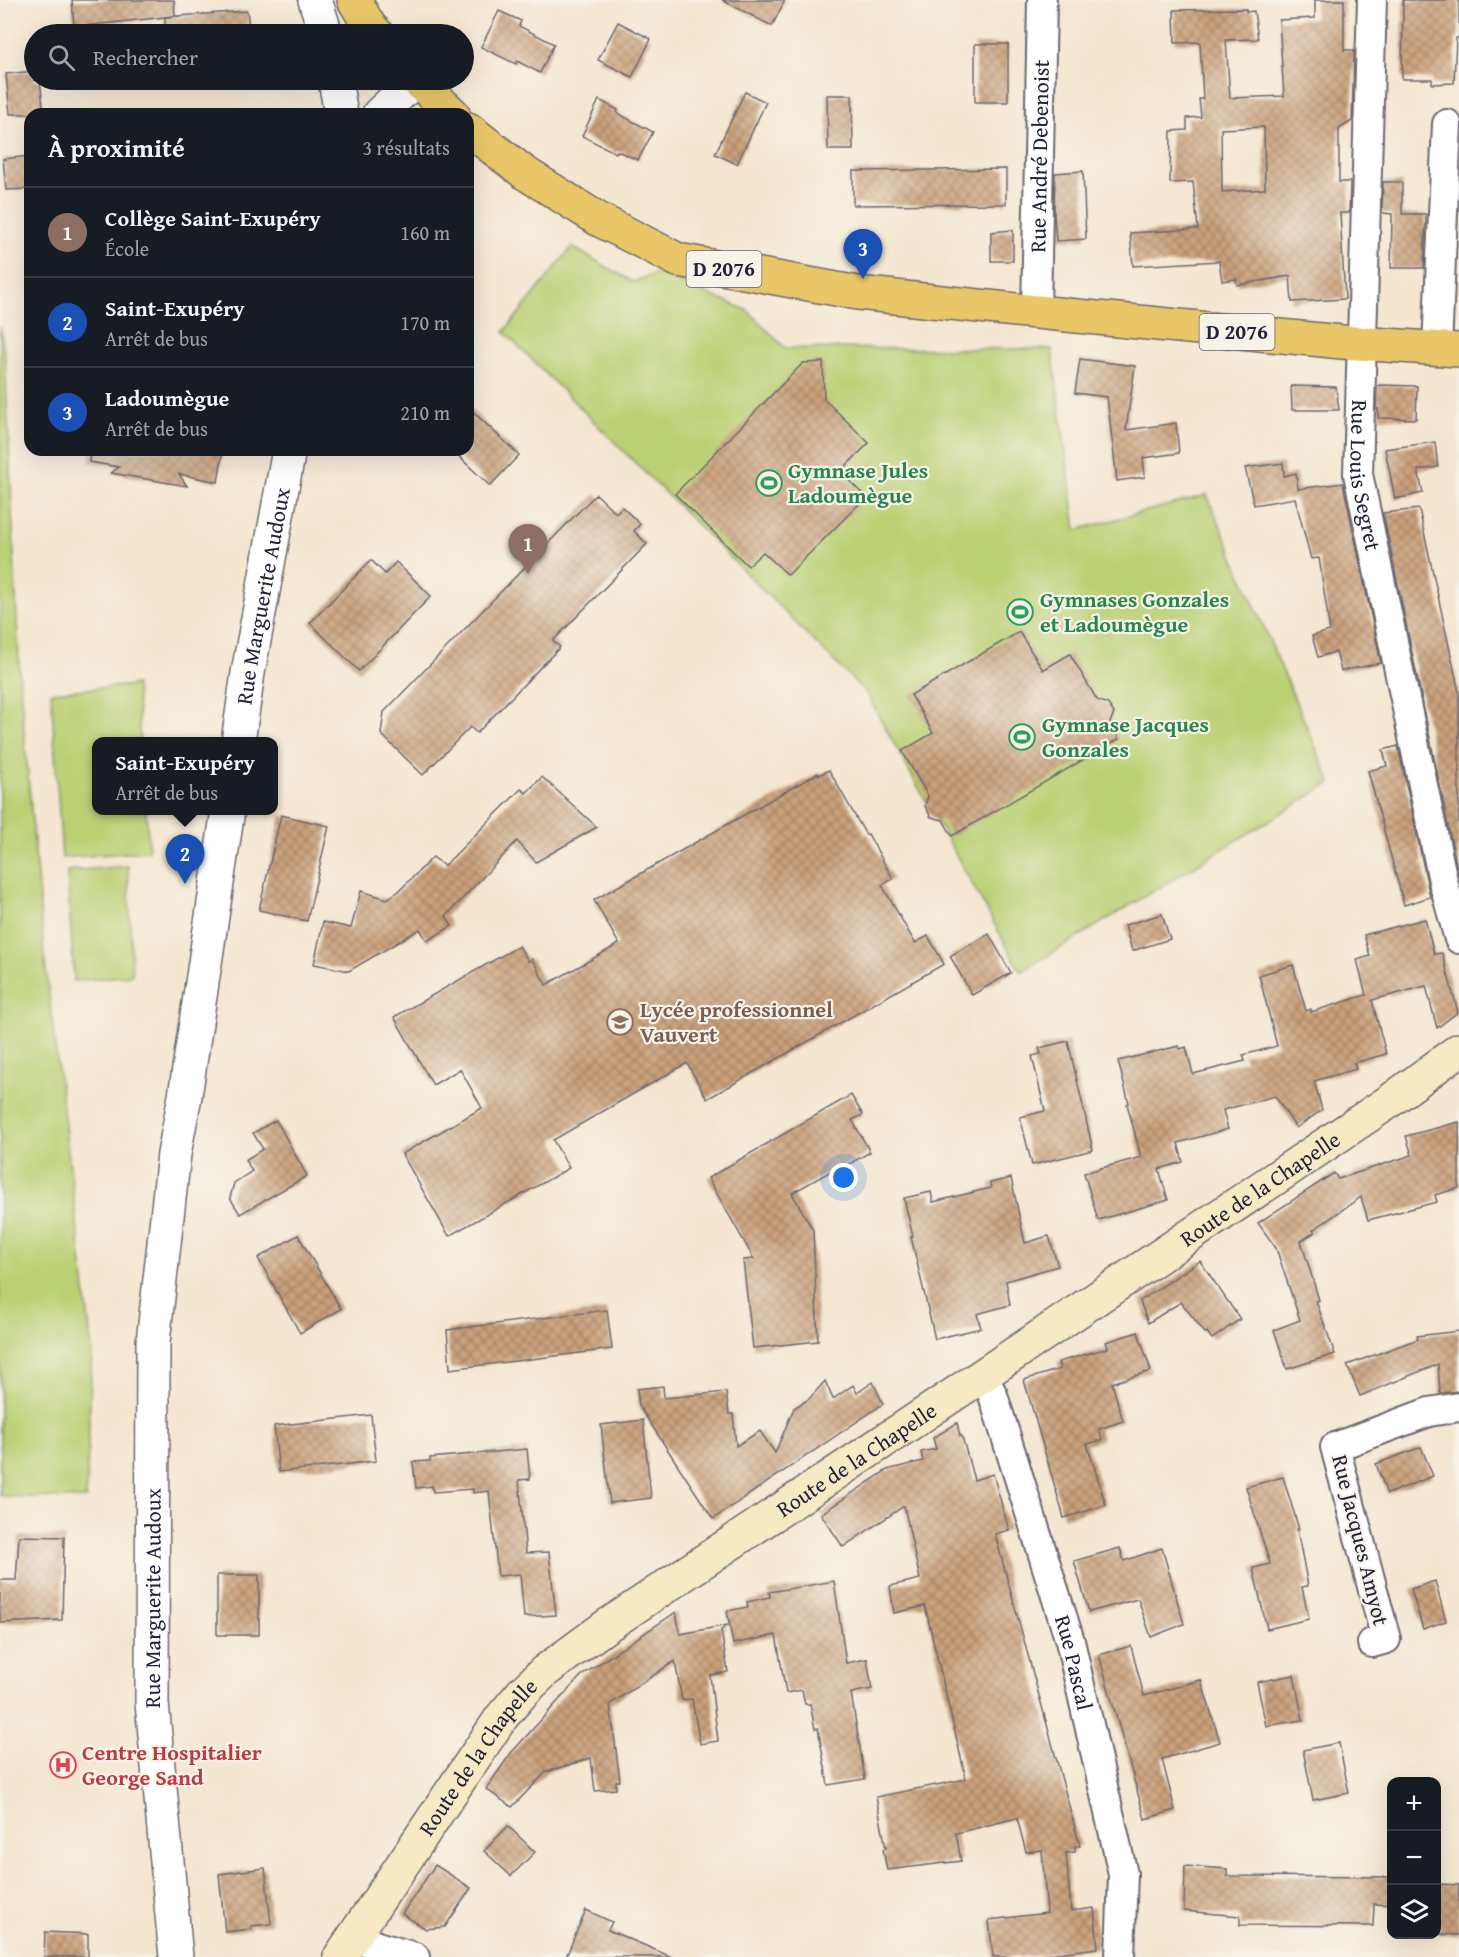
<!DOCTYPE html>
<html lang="fr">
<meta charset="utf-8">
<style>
:root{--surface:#171b24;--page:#242831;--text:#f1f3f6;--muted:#9ea1a6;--line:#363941;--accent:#d690ce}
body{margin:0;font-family:"Gentium Book Plus",serif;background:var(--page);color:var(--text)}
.controls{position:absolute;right:18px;bottom:18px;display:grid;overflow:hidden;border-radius:12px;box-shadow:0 6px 24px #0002}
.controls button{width:54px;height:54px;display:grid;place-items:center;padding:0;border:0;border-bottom:2px solid var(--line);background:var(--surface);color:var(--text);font:30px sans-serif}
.you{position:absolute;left:844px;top:1178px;width:21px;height:21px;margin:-15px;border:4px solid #fff;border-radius:50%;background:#1a73e8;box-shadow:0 0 0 9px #1a73e833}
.badge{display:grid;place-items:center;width:39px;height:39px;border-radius:50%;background:var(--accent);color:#fff;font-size:20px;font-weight:700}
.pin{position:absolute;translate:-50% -50px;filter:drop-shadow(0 2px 3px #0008)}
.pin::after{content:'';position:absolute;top:32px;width:21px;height:18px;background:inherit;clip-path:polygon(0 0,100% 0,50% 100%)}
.popup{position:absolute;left:92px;top:737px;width:186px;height:78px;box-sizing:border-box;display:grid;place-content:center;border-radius:12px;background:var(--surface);filter:drop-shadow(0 2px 4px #0005);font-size:20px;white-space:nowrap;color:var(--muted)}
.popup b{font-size:22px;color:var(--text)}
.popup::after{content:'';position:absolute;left:50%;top:100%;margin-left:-12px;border:12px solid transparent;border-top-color:var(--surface)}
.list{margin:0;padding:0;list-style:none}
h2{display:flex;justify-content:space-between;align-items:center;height:78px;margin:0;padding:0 24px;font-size:26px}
h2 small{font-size:20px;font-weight:400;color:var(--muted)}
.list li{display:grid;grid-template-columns:39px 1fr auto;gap:18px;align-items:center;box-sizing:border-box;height:90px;padding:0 24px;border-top:2px solid var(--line)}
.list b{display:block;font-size:22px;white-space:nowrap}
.list p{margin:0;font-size:20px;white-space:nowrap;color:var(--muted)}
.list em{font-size:20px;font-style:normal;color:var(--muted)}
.icon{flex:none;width:33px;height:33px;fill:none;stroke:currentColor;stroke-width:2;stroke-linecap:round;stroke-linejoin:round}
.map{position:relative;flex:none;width:1459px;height:1957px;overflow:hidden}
.search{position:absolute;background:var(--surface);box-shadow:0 6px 24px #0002;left:24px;top:24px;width:450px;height:66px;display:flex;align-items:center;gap:15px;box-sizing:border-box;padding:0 21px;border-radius:33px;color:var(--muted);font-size:22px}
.panel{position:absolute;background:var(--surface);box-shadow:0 6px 24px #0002;left:24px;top:108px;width:450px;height:348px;border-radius:18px}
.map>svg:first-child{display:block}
.green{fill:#bbd074;stroke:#6e7958;stroke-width:1.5}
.building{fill:url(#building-cross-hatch);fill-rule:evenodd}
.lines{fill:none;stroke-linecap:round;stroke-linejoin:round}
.minor-casing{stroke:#6c676f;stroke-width:32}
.tertiary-casing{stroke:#6c676f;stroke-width:36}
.secondary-casing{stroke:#6c676f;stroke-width:36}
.primary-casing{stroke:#6c676f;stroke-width:36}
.minor{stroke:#fff;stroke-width:28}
.tertiary{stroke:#fff;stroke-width:33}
.secondary{stroke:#f6e9c3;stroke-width:33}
.primary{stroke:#e9c769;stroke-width:33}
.labels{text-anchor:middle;stroke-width:4.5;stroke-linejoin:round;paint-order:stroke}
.shield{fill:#f7f3e8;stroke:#62616f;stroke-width:1.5}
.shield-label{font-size:21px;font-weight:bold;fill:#22223b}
.street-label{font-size:22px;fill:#22223b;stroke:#f7f3e8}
.leisure-label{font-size:22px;font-weight:bold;fill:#27864d;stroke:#f7f3e8;text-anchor:start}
.education-label{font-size:22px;font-weight:bold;fill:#785e54;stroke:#f7f3e8;text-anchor:start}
.health-label{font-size:22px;font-weight:bold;fill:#be3a42;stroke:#f7f3e8;text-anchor:start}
</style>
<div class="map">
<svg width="1459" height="1957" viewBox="0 0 1459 1957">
<defs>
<pattern id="building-cross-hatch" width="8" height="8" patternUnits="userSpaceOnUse" patternTransform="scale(1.5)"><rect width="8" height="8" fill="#caa17b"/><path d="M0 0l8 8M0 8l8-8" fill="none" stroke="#a48366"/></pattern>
</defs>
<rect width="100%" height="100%" fill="#f7f3e8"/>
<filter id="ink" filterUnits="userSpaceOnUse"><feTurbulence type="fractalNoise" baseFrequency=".0167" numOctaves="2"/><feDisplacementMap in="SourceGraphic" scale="12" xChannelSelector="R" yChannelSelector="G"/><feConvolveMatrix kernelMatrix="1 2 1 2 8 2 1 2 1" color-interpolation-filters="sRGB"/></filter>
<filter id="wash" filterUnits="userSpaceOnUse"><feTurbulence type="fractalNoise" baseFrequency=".008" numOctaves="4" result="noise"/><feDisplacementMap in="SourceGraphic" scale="24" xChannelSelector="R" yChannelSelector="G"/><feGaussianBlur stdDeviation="1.35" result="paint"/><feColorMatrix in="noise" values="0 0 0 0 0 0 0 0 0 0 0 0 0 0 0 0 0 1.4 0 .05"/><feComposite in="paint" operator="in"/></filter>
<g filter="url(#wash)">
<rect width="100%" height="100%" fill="#f4e6d0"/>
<!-- green -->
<g class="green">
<polygon points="572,247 633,282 656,273 747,310 785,348 1052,349 1076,530 1207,495 1331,783 1021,972 866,693 504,332"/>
<polygon points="0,325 5,356 20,685 44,954 92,1348 86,1499 0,1496"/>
<polygon points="136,685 140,741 96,742 96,810 146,811 149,851 62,858 51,692"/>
<polygon points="128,866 132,975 74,981 67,871"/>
</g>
<g id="blocks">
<!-- building -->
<g class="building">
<polygon points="72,0 174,0 175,16 74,27"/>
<polygon points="722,0 785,0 772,26"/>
<path d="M1315,0H1344V50H1354L1352,121L1339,129V182H1350L1349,213H1340L1345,299L1292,302L1290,276L1237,285L1236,279L1222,281L1219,261L1133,266L1130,233L1198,229L1193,182L1170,183L1171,131L1187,130V118L1201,117L1199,99H1203L1200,42L1175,43L1174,10L1246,9V12L1254,11L1258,39L1226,40L1230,98L1284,96L1279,20L1315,18ZM1264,127L1265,189L1222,192L1221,129Z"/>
<polygon points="1403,0 1459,0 1459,38 1456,38 1454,83 1432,84 1432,79 1402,79"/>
<polygon points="247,11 250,34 165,34 165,17"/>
<polygon points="499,11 521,21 519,26 554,44 540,73 517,61 516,64 481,47"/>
<polygon points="618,22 651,39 632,77 598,60"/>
<rect x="975" y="44" width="33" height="58"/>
<polygon points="34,71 34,80 40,81 44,114 10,114 6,74"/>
<polygon points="745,92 766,102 737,164 715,154"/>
<polygon points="827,95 852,95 853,150 828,150"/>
<polygon points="599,100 618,110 617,113 653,132 638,160 617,151 616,153 582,136"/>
<polygon points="30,156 30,189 6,190 3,159"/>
<polygon points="1006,169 1006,204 853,205 853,171"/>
<polygon points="1083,171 1086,239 1056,241 1054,215 1055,173"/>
<polygon points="1383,182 1402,182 1402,214 1426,214 1424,268 1391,268 1392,214 1382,213"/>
<polygon points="1013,230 1013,261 991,261 991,232"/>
<polygon points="1080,359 1135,366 1126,430 1176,423 1179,453 1143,458 1145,477 1117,481 1107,397 1075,393"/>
<polygon points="823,362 824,399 869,443 840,472 866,497 788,575 763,552 748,566 675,494 803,363"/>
<polygon points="1379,385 1417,386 1416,419 1378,418 1378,409 1376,409 1377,387"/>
<polygon points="1291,386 1336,387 1339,410 1292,410"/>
<polygon points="468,407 519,455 490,486 452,450 468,450"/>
<polygon points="1435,442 1438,467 1418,470 1423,493 1395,499 1385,449"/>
<polygon points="90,450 223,450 218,482 179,474 187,486 111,473 119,467 89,462"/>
<polygon points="1283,463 1284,476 1296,473 1298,489 1343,483 1381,663 1341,671 1336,652 1318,657 1312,636 1330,631 1319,558 1311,559 1295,498 1254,505 1245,468"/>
<polygon points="596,494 616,513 622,507 640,524 634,531 647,544 553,641 560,647 477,733 470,727 423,775 381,734 384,712"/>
<polygon points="1419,509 1459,692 1459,877 1383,513"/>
<polygon points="371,560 385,574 396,562 431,596 359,671 310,623"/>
<polygon points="1019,632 1043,670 1070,654 1097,700 1108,704 1114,713 1110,723 1119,739 952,836 943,820 931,817 925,806 928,796 902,751 933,733 911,695"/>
<polygon points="1398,746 1430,897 1404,905 1368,771 1387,766 1383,750"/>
<polygon points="829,770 866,835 868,834 893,879 882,885 915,943 928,936 944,964 707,1099 687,1063 553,1140 569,1168 449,1236 402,1154 482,1108 460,1069 433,1085 394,1017 519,946 528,961 532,959 546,985 619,944 594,900 818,773 819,775"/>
<polygon points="542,777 597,827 536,862 517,841 446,916 452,926 427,941 420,929 349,971 314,964 323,922 351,928 361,891 387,899 399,891 433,857 444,866 521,789 526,793"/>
<polygon points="281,815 329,826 307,921 259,910"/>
<polygon points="1162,914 1170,939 1132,951 1125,925"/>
<polygon points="1425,919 1434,954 1442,953 1458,1012 1437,1028 1426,986 1372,1000 1386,1054 1354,1063 1356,1069 1314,1081 1322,1110 1296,1128 1275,1096 1223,1110 1228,1129 1178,1143 1183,1162 1159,1169 1168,1200 1098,1220 1084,1173 1141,1157 1127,1104 1129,1103 1118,1061 1179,1046 1180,1049 1186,1047 1193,1074 1245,1061 1243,1055 1277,1046 1259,975 1293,965 1306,1011 1311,1009 1311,1012 1366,995 1357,960 1370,956 1364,935"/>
<polygon points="989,934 1011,973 972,995 950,956"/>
<polygon points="1068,1041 1093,1150 1032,1165 1020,1117 1045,1111 1032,1056 1041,1054 1039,1048"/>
<polygon points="851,1095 863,1115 852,1120 870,1152 832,1174 831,1171 792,1193 813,1230 818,1341 753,1348 743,1260 754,1259 708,1178"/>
<polygon points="276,1120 307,1176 240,1214 230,1198 234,1183 252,1171 245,1160 263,1149 253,1133"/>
<polygon points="1459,1122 1459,1188 1435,1195 1437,1202 1368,1220 1361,1197 1313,1230 1315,1232 1301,1241 1319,1300 1316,1301 1335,1354 1287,1369 1274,1330 1300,1320 1276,1248 1258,1223 1334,1173 1338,1179 1412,1155 1406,1136"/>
<polygon points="1011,1178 1025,1243 1049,1236 1058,1266 1006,1281 1010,1305 977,1314 981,1328 935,1339 911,1237 913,1237 904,1198 931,1192 933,1202 991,1188 990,1183"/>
<polygon points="298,1235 341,1309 300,1333 258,1258"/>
<polygon points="1200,1261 1240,1319 1212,1339 1207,1332 1205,1333 1181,1302 1148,1323 1140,1301"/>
<polygon points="607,1310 612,1349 450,1369 447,1330"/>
<polygon points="1459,1331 1459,1391 1440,1393 1438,1364 1360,1396 1347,1365 1418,1339 1417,1336"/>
<polygon points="1138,1332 1151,1371 1112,1383 1123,1421 1099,1429 1102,1440 1087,1444 1106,1505 1064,1518 1024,1380 1060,1369 1058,1362 1108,1348 1106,1342"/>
<polygon points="825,1381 833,1399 853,1385 857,1393 873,1382 883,1404 713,1519 639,1406 637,1389 663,1386 664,1398 726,1392 729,1414 733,1414 736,1446 760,1431 775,1453 794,1408 809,1399"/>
<polygon points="371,1415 376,1461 279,1472 274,1426"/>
<polygon points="643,1420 651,1498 610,1503 601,1425"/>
<polygon points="957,1423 960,1436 962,1436 974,1480 993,1474 1009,1530 995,1534 1080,1846 1075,1846 1075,1852 1066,1853 1071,1911 1094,1908 1098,1948 1025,1957 993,1957 989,1920 1047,1913 1042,1850 1026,1852 1017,1818 956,1833 961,1861 887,1870 883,1849 886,1848 876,1797 966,1779 925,1606 894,1613 890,1586 920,1579 904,1506 843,1547 821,1514 887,1470 923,1461 921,1452 936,1449 933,1438"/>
<polygon points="1421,1447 1433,1476 1387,1494 1376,1464"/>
<polygon points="527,1449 530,1479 519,1480 526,1553 549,1552 556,1615 524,1617 520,1574 498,1576 489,1491 473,1493 473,1489 433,1492 432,1486 416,1488 413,1462 430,1461 430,1458"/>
<polygon points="1283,1477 1299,1529 1297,1529 1308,1586 1302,1587 1309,1619 1267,1629 1253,1568 1270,1564 1246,1487"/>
<polygon points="19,1536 64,1537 62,1620 0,1623 0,1580 16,1580"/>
<polygon points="1120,1548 1124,1561 1162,1548 1184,1624 1151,1637 1138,1599 1089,1612 1074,1561"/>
<rect x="217" y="1575" width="42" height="60"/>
<polygon points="834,1581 846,1663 867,1659 872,1689 851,1693 865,1779 828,1785 818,1728 815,1729 810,1704 805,1704 802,1690 786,1693 776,1635 733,1644 727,1611 748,1607 747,1602 770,1597 769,1592"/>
<polygon points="1435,1581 1446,1621 1423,1629 1411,1589"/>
<polygon points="676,1612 680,1634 728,1625 721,1630 728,1672 710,1675 718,1741 700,1744 692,1699 682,1700 675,1661 610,1704 620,1781 616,1781 616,1789 595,1791 591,1758 546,1772 512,1807 486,1789 511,1753 581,1676"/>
<polygon points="1131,1646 1144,1696 1201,1680 1220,1742 1162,1759 1175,1810 1145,1819 1099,1655"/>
<polygon points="1294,1675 1303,1720 1266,1726 1257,1682"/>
<polygon points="1339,1743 1349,1793 1313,1800 1303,1750"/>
<polygon points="508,1826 535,1852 511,1876 484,1851"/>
<polygon points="435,1865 471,1888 445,1927 426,1929 402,1914"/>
<polygon points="1185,1866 1227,1869 1227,1876 1392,1877 1392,1905 1374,1904 1373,1926 1240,1925 1240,1916 1184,1911"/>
<polygon points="265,1868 271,1924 251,1926 251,1929 225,1932 219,1874"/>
<polygon points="1437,1884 1459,1885 1459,1935 1437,1934"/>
<polygon points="586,1910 612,1922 608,1930 672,1957 566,1957"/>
<polygon points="45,1932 88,1934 88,1957 44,1957"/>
</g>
</g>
</g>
<g filter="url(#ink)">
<use href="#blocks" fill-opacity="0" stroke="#6c676f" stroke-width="1.5"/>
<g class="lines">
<!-- minor casing -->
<g class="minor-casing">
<g id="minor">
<path id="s1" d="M1372,0L1358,474L1443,881L1459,939"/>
<path id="s2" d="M1036,312L1042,0"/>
<polyline points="1437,348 1447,124"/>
<path id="s3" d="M983,1375L993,1395L1070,1641L1123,1874L1120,1957"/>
<polyline points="1372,1643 1386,1639 1335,1447 1429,1412 1459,1407"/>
<polyline points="354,1936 377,1946 415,1957"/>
</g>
</g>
<!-- tertiary casing -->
<g class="tertiary-casing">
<g id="tertiary">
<polyline points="315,0 326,34"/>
<polyline points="335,80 341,114"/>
<polyline points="379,114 415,80"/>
<path id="s4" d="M238,742L248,673L289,450"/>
<path id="s5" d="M176,1957L152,1703L153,1342L174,1154L185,1096L228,810"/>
</g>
</g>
<!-- secondary casing -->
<g class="secondary-casing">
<g id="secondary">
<path id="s6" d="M340,1957L501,1718L523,1692L545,1671L605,1627L983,1375L1387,1103L1459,1050"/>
</g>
</g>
<!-- primary casing -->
<g class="primary-casing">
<g id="primary">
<polyline points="354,0 370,27 377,34"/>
<polyline points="417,80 453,114"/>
<polyline points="468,129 525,173 598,219 678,260 858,293 1016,310 1342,342 1459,350"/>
</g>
</g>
<!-- minor -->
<use href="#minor" class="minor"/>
<!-- tertiary -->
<use href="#tertiary" class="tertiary"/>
<!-- secondary -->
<use href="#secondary" class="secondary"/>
<!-- primary -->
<use href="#primary" class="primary"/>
</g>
</g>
<!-- icons -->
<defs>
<g id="stadium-ring" transform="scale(1.35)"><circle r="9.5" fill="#f7f3e8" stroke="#2e9e5b" stroke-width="1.5"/><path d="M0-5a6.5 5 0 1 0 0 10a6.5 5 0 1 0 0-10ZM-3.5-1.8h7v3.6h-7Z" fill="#2e9e5b"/></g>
<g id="school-ring" transform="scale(1.35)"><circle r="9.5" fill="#f7f3e8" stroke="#8d6e63" stroke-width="1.5"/><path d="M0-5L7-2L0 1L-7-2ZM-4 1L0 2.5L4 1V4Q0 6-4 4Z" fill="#8d6e63"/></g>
<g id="hospital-ring" transform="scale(1.35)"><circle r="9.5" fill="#f7f3e8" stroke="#e0444e" stroke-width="1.5"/><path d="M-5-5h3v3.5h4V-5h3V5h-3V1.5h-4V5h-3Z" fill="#e0444e"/></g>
</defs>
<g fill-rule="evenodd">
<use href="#stadium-ring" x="769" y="483"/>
<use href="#stadium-ring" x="1020" y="612"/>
<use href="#stadium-ring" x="1022" y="737"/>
<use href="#school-ring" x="620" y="1022"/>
<use href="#hospital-ring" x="63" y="1765"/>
</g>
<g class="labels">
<!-- shield labels -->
<g class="shield">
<rect x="686.5" y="251" width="75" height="36" rx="4.5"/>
<rect x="1199.5" y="314" width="75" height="36" rx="4.5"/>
</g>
<g class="shield-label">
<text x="724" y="276">D 2076</text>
<text x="1237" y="339">D 2076</text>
</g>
<!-- street labels -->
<g class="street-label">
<text dy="8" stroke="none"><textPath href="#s2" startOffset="156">Rue André Debenoist</textPath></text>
<text dy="8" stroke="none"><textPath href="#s1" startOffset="476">Rue Louis Segret</textPath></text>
<text dy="8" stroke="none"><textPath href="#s4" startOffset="148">Rue Marguerite Audoux</textPath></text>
<text dy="8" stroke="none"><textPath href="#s6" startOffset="1215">Route de la Chapelle</textPath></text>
<text dy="8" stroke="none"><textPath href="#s6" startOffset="729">Route de la Chapelle</textPath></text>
<text transform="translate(1361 1540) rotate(76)" y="8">Rue Jacques Amyot</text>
<text dy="8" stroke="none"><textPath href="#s5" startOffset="360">Rue Marguerite Audoux</textPath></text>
<text dy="8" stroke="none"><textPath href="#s3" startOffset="302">Rue Pascal</textPath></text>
<text dy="8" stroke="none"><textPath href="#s6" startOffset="243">Route de la Chapelle</textPath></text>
</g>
<!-- leisure labels -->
<g class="leisure-label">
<text x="788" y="478">Gymnase Jules<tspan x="788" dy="25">Ladoumègue</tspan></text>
<text x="1040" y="607">Gymnases Gonzales<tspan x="1040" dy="25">et Ladoumègue</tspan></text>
<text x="1042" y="732">Gymnase Jacques<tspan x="1042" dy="25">Gonzales</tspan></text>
</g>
<!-- education labels -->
<g class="education-label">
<text x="640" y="1017">Lycée professionnel<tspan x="640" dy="25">Vauvert</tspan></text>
</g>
<!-- health labels -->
<g class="health-label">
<text x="82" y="1760">Centre Hospitalier<tspan x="82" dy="25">George Sand</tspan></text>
</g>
</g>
</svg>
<div class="controls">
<button>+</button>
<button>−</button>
<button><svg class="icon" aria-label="layers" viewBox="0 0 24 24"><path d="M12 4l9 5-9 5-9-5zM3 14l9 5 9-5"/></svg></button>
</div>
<div class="you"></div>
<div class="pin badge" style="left:528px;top:574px;background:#8d6e63">1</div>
<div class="pin badge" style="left:185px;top:884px;background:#1a4fb4">2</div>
<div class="popup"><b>Saint-Exupéry</b>Arrêt de bus</div>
<div class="pin badge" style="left:863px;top:279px;background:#1a4fb4">3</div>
<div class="search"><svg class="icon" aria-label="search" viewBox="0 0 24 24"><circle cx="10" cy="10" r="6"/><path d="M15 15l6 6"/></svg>Rechercher</div>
<section class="panel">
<h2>À proximité<small>3 résultats</small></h2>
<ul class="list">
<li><span class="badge" style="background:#8d6e63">1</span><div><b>Collège Saint-Exupéry</b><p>École</p></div><em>160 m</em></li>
<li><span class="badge" style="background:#1a4fb4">2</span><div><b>Saint-Exupéry</b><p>Arrêt de bus</p></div><em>170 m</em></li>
<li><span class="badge" style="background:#1a4fb4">3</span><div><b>Ladoumègue</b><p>Arrêt de bus</p></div><em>210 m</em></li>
</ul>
</section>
</div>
